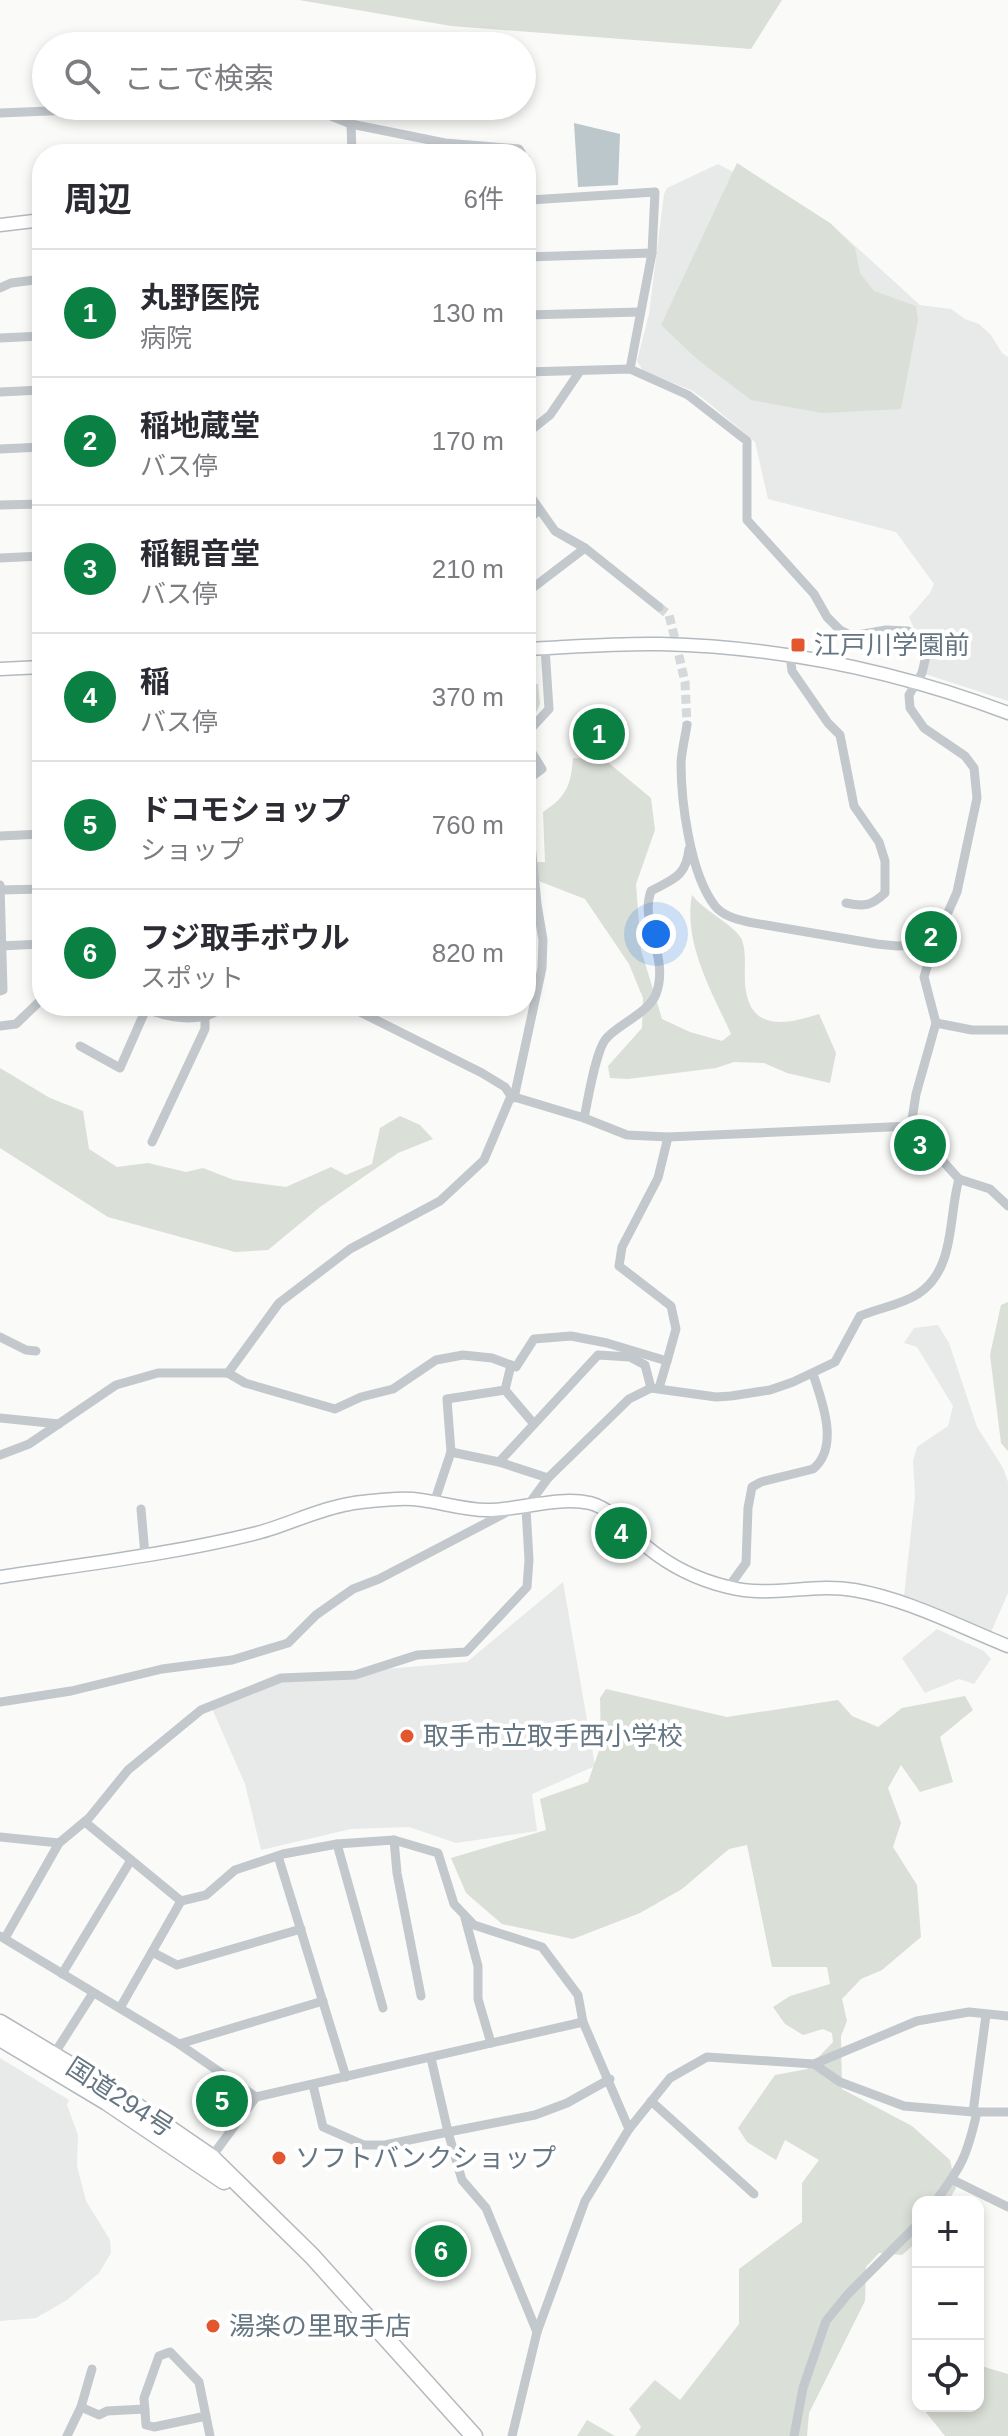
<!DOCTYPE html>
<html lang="ja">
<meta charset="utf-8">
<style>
:root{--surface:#fff;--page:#f2f2f3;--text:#2b2b33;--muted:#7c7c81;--line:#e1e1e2;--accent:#0b8043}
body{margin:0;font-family:Arial,"Noto Sans JP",sans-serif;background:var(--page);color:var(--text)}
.controls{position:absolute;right:24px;bottom:24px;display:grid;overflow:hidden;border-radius:16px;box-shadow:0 4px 12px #0003}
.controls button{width:72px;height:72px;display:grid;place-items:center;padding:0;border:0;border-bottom:2px solid var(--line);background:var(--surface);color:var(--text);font:40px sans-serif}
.you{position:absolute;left:656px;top:934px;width:28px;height:28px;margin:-20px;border:6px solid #fff;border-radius:50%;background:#1a73e8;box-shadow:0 0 0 12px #1a73e833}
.badge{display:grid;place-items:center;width:52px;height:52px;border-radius:50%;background:var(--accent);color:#fff;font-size:26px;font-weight:700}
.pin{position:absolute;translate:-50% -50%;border:4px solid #fff;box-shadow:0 2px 8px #0006}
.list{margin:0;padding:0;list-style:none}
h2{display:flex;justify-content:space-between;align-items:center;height:104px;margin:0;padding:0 32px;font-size:34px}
h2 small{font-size:26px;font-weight:400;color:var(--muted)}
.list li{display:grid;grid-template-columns:52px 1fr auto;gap:24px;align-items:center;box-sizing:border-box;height:128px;padding:0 32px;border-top:2px solid var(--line)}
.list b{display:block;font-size:30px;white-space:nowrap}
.list p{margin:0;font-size:26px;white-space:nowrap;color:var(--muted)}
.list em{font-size:26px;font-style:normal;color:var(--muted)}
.icon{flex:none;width:44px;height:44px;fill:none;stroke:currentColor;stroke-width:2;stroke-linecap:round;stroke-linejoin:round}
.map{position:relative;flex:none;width:1008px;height:2436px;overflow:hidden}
.search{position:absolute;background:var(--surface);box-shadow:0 4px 12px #0003;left:32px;top:32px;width:504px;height:88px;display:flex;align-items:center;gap:20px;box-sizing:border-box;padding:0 28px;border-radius:44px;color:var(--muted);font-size:30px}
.panel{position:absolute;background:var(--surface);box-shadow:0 4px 12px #0003;left:32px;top:144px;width:504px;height:872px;border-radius:32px}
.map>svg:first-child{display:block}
.built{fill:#e8e9e9}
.green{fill:#dadfd7}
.water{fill:#bbc7cb}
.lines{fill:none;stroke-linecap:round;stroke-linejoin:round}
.street-tunnel{stroke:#d5d9db;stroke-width:9;stroke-dasharray:9 4.5;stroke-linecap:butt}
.secondary-casing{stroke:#b3babf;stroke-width:15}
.highway-casing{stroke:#b4b9bd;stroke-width:19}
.street{stroke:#c3c8cc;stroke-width:9}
.secondary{stroke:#fff;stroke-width:12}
.highway{stroke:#fff;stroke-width:16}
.poi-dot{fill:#e4572e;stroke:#fff;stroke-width:3}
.labels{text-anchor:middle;stroke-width:8;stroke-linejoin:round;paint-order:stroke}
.poi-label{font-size:26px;fill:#657683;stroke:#fff;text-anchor:start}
.street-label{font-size:26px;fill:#657683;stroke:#fff}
</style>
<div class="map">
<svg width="1008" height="2436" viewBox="0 0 1008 2436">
<rect width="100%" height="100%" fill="#fafaf8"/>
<!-- built -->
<g class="built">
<polygon points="718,164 830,223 920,305 951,309 965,319 979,324 991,335 1002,353 1008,357 1008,701 922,673 926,656 909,617 930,593 934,584 896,532 768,499 755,442 704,399 691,390 643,371 637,361 649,314 664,194 667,188"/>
<polygon points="938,1325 949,1343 977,1427 1003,1468 1008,1482 1008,1593 991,1632 903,1605 915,1496 913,1461 917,1447 948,1426 953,1406 917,1347 904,1343 914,1328"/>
<polygon points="563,1582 595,1766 532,1794 537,1831 456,1843 409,1827 351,1829 261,1850 245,1784 211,1706 281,1678 467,1662"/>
<polygon points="937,1629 984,1651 991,1659 974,1684 959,1679 925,1693 902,1658"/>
<polygon points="0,2058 69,2100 67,2105 78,2135 77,2166 86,2201 110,2240 111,2253 99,2273 67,2300 36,2318 0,2321"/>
</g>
<!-- green -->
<g class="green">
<polygon points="299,0 782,0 751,49 451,26"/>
<polygon points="737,163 830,223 855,248 860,273 874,291 916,306 918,320 901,409 822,413 751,400 697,359 661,325"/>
<polygon points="538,684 540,704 526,734 526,685"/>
<path d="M573,758L604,759L651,798L655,830L636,884L641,950L662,1019L690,1032L722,1041L731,1034C712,992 683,943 692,895C704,911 736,926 742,940C748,957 742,978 747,996C756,1033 793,1022 819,1014L836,1053L830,1083L787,1073L764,1063L734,1062L716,1068L628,1079L610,1078L608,1066L642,1028L643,998L629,964L585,899L526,876V862H545L543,812C566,797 571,786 573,758Z"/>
<polygon points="0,1068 50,1098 83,1111 89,1149 117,1167 148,1163 186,1172 203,1168 234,1180 286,1187 331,1167 346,1175 372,1164 380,1128 400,1116 420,1125 433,1139 398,1153 320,1207 268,1250 235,1252 108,1217 0,1148"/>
<polygon points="1008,1302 1008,1451 1001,1443 990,1355 1001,1305"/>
<polygon points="606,1689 727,1717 838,1700 852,1716 878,1727 902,1708 965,1696 973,1710 940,1737 953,1782 920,1792 901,1765 888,1788 901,1823 893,1847 917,1885 921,1937 882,1970 861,1979 842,1999 847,2021 841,2036 842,2089 912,2126 950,2160 956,2188 948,2202 918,2202 918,2241 902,2255 879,2253 866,2267 865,2301 809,2413 807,2436 635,2436 641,2427 629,2409 655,2380 680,2400 739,2324 739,2269 802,2222 802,2183 819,2160 785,2140 776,2160 747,2142 738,2128 775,2075 807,2069 833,2042 832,2033 823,2029 803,2035 785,2024 773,2007 790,1996 830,1984 827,1967 772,1967 747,1845 729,1849 682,1889 640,1913 573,1939 502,1924 466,1893 451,1858 546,1830 540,1799 588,1782 601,1745 600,1698"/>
<polygon points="978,2365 1008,2374 1008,2436 945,2436 921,2406 978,2406"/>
<polygon points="587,2420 615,2436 577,2436"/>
</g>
<!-- water -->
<polygon class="water" points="574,123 620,134 618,185 578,187"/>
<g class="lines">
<!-- street-tunnel -->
<polyline class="street-tunnel" points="659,607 669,615 676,643 685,682 687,725"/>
<!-- secondary casing -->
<g class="secondary-casing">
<g id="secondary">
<polyline points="526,200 530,200"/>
<polyline points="0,225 42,220"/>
<path d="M526,649C571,647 616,643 661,644C780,647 897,671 1008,713"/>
<polyline points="0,669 42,667"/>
<path d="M0,1577C86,1564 173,1554 257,1533C288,1525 318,1509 349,1504C365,1501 382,1500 398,1499C429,1497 456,1510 487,1510C521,1510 557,1496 590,1503C613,1509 629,1532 647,1547C670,1566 699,1580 728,1587C770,1598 812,1583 854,1590C907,1599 958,1626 1008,1646"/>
</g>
</g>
<!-- highway casing -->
<g class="highway-casing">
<g id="highway">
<polyline points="0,2023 125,2098 211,2157 312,2256 474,2436"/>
<polyline points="0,2038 107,2102 224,2181"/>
</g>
</g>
<!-- street -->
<g class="street">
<polyline points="306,106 351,124 445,143 519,149 522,154"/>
<polyline points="0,113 170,106"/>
<polyline points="351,124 352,154"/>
<polyline points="526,159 530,200 655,192 652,253 630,369"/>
<polyline points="526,257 652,253"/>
<polyline points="0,288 11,283 42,279"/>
<polyline points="526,315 640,312"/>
<polyline points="0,338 42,336"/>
<polyline points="0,392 42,390"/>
<polyline points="526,434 550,415 580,371"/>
<polyline points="0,449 42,447"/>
<polyline points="526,490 555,531 585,548 526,593"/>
<polyline points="0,505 42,504"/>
<polyline points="526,521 538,511"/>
<polyline points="585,548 659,607"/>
<polyline points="0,558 42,556"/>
<path d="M790,655L792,671L828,723L840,735L854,806L879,842L885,861V893C871,906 864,907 846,903"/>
<path d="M687,725C685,737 682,750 681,762C681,802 690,874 715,906C723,916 736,919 748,922L877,944L897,946L934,944"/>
<polyline points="526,734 549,709 545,648"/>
<polyline points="526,743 542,769 526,781"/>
<polyline points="0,836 42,834"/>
<polyline points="0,885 3,990 0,991"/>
<polyline points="0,890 42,889"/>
<polyline points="0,946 42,944"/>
<path d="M139,1006C167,1018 200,1026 225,1006"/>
<polyline points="348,1006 482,1073 505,1087 511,1096"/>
<polyline points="936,1023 972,1030 1008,1030"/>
<polyline points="0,1026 16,1024 42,999"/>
<polyline points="80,1046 120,1068 146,1009"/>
<polyline points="514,1098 542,968 543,940 537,904 526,795"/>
<path d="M584,1118C588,1100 595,1054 605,1040C616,1025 648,1014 656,994C670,957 639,924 651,891C673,879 686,877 689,849"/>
<polyline points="152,1142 205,1029 205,1017"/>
<polyline points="959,1179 990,1189 1008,1206"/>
<polyline points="0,1337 26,1350 36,1351"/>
<polyline points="667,1361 676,1329 671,1306 619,1266 622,1247 658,1178 668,1137"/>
<polyline points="228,1373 245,1383 335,1409 361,1397 393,1389 436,1360 463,1355 492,1358 516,1367 534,1339 571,1336 607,1343 667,1361 659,1388"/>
<polyline points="505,1390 511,1365"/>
<polyline points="0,1418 59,1424"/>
<polyline points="451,1452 447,1399 505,1390 534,1424"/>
<polyline points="0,1455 29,1444 116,1385 158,1373 228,1373 279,1303 350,1249 440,1201 484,1160 511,1096 584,1118 627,1135 668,1137 911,1126"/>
<polyline points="499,1462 598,1355 630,1357 645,1365 651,1388"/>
<polyline points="435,1500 451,1452 499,1462 548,1478"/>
<polyline points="141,1509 145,1555"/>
<path d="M728,1588L746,1563L748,1508L752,1487L761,1482L813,1469C840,1447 822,1401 813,1374"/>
<polyline points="0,1702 71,1691 162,1669 232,1660 288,1643 316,1615 353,1589 379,1579 511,1510"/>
<polyline points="85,1822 181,1901 206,1895 235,1870 283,1854 337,1844 394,1840 438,1853 454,1904 474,1925 542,1947 578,1995 583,2022 629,2129"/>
<path d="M0,1837L59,1843L89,1818L128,1770L201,1710L281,1678L355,1675L417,1655L466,1652L527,1587L529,1560L526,1508L548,1478L629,1399L651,1388L716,1397L731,1396L770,1390L793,1382L835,1362L860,1316C879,1308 901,1305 918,1294C956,1269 948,1217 959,1179L911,1126L916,1094L936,1023L924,977L934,944L957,892L977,798L974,768L965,756L924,728L910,708L909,695L922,673L926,656L921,639L908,631L886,630L852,636L840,630L827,617L814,594L747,520V441L688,395L630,369L526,372"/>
<polyline points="394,1840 397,1873 421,1996"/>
<polyline points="337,1844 383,2008"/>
<polyline points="278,1856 346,2077"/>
<polyline points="465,1918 478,1966 478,1999 491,2043"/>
<polyline points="0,1936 179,2044 256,2097 210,2159"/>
<polyline points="5,1938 59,1843"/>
<polyline points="152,1952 177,1965 301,1929"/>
<polyline points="62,1974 131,1860"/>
<polyline points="120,2008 181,1901"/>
<polyline points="179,2044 323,2001"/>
<polyline points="431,2058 448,2132 535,2115 567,2103 610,2079"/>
<polyline points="51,2059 93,1993"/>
<polyline points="814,2064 840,2082 904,2106 973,2112"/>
<polyline points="313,2085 323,2127 364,2145 385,2145 448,2132 462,2180 486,2208 537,2332"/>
<polyline points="256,2097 583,2022"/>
<polyline points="651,2101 754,2194"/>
<polyline points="977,2112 1008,2112"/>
<polyline points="953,2180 1008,2207"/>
<path d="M935,2202C962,2166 967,2156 977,2112H973L986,2015"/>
<polyline points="92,2369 81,2407 99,2415 107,2411 145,2409"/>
<polyline points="206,2416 154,2427 146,2425 144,2398 159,2356 170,2352 199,2382 210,2436"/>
<polyline points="67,2436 81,2407"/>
<polyline points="512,2436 537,2332 585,2201 629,2129 670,2078 707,2057 814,2064 917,2021 969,2012 1008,2016"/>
<polyline points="794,2436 803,2388 826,2321 848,2294 918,2224"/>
</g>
<!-- secondary -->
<use href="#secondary" class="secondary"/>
<!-- highway -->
<use href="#highway" class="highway"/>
</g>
<!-- markers -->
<g class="poi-dot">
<rect x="790" y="637" width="16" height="16" rx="4"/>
<circle cx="407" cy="1736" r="8"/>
<circle cx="279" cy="2158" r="8"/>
<circle cx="213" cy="2326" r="8"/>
</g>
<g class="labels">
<!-- poi labels -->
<g class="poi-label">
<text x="814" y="654">江戸川学園前</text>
<text x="423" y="1745">取手市立取手西小学校</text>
<text x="295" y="2167">ソフトバンクショップ</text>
<text x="229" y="2335">湯楽の里取手店</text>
</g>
<!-- street labels -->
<g class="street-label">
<text transform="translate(120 2097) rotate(33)" y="9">国道294号</text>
</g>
</g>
</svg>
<div class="controls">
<button>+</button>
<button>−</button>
<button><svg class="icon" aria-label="locate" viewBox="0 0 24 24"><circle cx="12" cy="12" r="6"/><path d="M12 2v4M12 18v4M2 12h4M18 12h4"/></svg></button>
</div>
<div class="you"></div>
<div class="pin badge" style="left:599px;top:734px">1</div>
<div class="pin badge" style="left:931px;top:937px">2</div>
<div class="pin badge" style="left:920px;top:1145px">3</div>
<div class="pin badge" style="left:621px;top:1533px">4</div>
<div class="pin badge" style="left:222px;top:2101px">5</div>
<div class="pin badge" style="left:441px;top:2251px">6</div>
<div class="search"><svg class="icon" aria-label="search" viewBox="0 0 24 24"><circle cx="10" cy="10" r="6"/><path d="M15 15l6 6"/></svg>ここで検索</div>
<section class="panel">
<h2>周辺<small>6件</small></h2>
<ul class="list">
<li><span class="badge">1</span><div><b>丸野医院</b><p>病院</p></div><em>130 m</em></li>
<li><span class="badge">2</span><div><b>稲地蔵堂</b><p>バス停</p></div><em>170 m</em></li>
<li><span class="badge">3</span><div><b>稲観音堂</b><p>バス停</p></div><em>210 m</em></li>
<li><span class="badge">4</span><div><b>稲</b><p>バス停</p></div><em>370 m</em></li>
<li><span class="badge">5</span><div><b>ドコモショップ</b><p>ショップ</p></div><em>760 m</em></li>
<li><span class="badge">6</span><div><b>フジ取手ボウル</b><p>スポット</p></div><em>820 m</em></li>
</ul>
</section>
</div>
